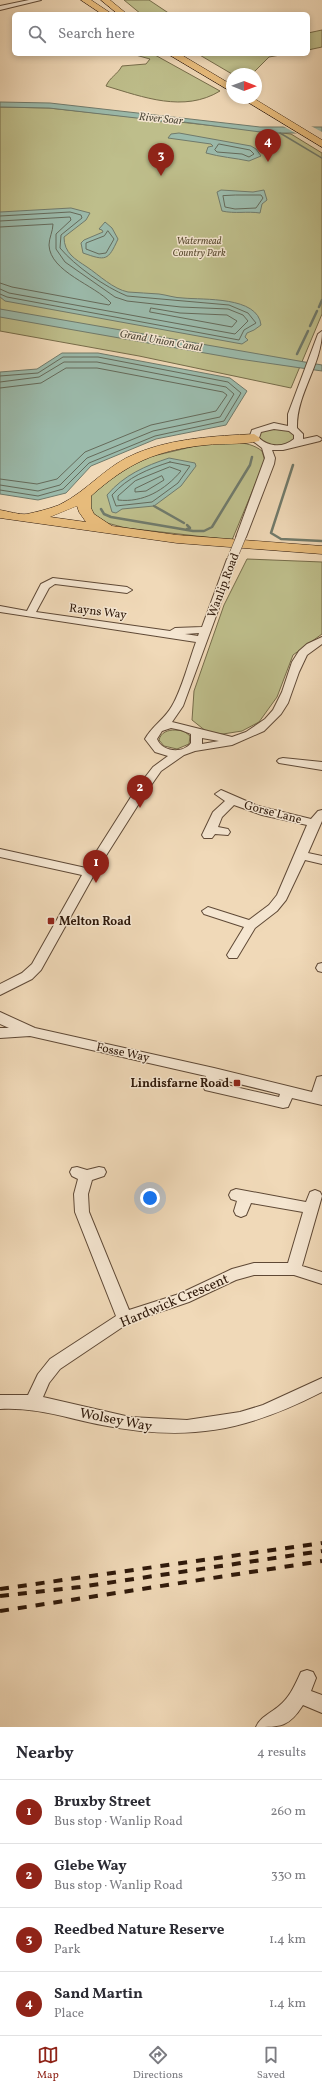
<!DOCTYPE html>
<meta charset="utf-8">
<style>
:root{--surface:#fff;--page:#f7f7f7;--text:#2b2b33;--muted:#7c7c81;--line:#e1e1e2;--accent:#8f2418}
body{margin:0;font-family:Vollkorn,serif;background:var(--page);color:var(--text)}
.compass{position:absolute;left:226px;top:68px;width:36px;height:36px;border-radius:50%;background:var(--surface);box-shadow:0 2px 6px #0003;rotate:91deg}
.you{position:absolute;left:150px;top:1198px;width:14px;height:14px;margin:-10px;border:3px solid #fff;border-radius:50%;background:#1a73e8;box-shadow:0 0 0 6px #1a73e833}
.badge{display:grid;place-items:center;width:26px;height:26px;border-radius:50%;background:var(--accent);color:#fff;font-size:13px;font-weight:700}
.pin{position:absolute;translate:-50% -33px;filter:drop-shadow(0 1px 2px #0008)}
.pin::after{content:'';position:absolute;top:21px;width:14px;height:12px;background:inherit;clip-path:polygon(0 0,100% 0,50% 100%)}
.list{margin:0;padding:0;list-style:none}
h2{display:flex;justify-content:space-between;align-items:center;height:52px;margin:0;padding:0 16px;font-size:17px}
h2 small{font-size:13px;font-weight:400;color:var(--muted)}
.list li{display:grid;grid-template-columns:26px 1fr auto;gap:12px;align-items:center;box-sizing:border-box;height:64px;padding:0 16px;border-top:1px solid var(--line)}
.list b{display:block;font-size:15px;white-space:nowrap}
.list p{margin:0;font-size:13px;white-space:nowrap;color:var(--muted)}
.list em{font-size:13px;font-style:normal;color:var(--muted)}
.icon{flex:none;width:22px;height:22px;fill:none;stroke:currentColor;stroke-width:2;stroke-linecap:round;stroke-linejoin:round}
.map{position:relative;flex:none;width:322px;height:1727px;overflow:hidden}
.search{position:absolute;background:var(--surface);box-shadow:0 2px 6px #0003;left:12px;right:12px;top:12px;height:44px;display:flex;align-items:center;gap:10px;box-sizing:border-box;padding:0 14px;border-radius:6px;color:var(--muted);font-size:15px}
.sheet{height:308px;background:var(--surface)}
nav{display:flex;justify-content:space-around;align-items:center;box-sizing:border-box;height:56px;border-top:1px solid var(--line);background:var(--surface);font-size:11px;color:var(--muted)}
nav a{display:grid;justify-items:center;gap:2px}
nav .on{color:var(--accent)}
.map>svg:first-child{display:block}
.green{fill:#bebe8b;stroke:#766c4a}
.water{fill:#9bbaab;stroke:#707a6b}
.pier{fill:#f0d9b8}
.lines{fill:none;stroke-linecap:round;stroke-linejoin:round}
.shore{stroke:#656a5a;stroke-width:1}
.stream-far1{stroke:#707a6b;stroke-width:1.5}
.stream{stroke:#707a6b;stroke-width:2.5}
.minor-casing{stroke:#5f4936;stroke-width:2}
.highway-casing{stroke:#2f190a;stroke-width:1}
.minor{fill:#f5e6d1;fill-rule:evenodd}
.highway{fill:#e8bc7c;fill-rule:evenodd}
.rail{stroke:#2f190a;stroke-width:4;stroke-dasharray:9 9;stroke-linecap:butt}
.minor-bridge-casing{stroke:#5f4936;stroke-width:10;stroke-linecap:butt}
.minor-bridge{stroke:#f5e6d1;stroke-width:9}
.poi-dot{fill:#8f2418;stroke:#f5e6d1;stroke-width:1.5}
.labels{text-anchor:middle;stroke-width:3;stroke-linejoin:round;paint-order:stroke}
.far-park-label{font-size:10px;font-style:italic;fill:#5a4b31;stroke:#f5e6d1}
.far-water-label{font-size:11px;font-style:italic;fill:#4f493a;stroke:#f5e6d1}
.street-label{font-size:12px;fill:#2f190a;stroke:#f5e6d1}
.poi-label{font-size:12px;font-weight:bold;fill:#2f190a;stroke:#f5e6d1;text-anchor:start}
.near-street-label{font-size:14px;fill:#2f190a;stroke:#f5e6d1}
</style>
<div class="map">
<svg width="322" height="1727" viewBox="0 0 322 1727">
<rect width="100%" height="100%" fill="#f0d9b8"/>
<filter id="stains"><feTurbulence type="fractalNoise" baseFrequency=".005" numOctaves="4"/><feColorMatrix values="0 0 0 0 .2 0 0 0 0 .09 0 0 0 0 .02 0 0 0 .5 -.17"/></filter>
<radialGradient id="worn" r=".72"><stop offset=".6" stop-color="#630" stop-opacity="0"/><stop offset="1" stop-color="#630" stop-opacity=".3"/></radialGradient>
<!-- green -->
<g class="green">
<polygon points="124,0 149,0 170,14 141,14"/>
<polygon points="322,30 322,47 308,50 308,33"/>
<path d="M132,54L155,55L220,91C184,113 143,97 106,86C110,77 117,75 122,66L146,64L150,59Z"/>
<polygon points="198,54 286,54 269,57 252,74 232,74"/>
<polygon points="0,107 49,108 291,134 322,153 322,314 291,388 139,356 0,331"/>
<polygon points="269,426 297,432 292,445 266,446 255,434"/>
<path d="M208,443C226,443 247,439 262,451L265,461L232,540L126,528L107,523L89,511L87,502L92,494L110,476L149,457Z"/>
<polygon points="247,559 322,562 322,634 293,655 277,697 259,722 242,731 223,734 207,732 192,720 194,691 224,605"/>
<path d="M175,730L184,731L190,736L189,744L177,749L164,746L159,740C161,732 168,730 175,730Z"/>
</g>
<!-- water -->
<g class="water">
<polygon points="0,102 50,103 260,127 322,127 322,133 268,133 176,121 154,122 154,120 49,108 0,107"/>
<path d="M179,133L251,146L256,149L261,156L249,161C235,158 220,157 206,153L208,147L213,146L211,144L168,138L171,134Z"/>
<path d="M221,190L253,192L264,190L267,200L262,204L260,213C247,211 235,214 222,211L217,192Z"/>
<path d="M71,208L90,213L86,220L64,237C64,253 75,259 87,267C99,275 113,289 128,292C138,293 149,293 159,294C167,295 175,298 183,298C203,300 258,296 261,325L254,330L247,333L245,337L248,340L242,344L5,301L0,297V212Z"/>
<path d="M105,222L112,228L118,239C108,261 106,261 83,253L81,243L84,240L103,232L102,230L99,229Z"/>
<polygon points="0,309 322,365 322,371 239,359 0,317"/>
<polygon points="62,353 98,353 230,378 247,391 226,425 156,439 91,466 66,493 38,500 0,494 0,372 37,369"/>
<path d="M169,458L195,463L196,466L181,486L154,506L122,509L116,513L112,512L107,495C124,475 145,466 169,458Z"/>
</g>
<!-- pier -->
<polygon class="pier" points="283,126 311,126 322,132 322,135 299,135"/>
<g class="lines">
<!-- shore -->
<g class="shore">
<polygon points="219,144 250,150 254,154 249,157 242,154 217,152 215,150"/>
<polygon points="236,195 261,195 263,198 256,208 235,209 225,207 223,196"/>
<path d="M0,216L70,212L81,215L82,218L61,235L60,248C75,266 105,287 127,296L229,305L248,313L256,323L244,330L239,340L7,297L0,294"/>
<polyline points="0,221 70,217 71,220 56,234 56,249 65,262 115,297 127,301 181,307 228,309 243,315 248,321 235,334 9,293 0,289"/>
<path d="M0,227L53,224C53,231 49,238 49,245C50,272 95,285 111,303L109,305L12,287L0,283"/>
<polygon points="108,231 114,239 106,253 99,254 86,249 86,243 104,236"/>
<polygon points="151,308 180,313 227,315 237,321 232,327 150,312"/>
<polyline points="0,376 38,373 63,357 98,357 228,382 241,393 224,421 155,436 89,463 63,489 38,496 0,490"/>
<polyline points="0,382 39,377 64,362 97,362 226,387 234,394 220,417 153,431 87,458 60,485 38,491 0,485"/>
<polyline points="0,388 41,383 66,368 97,368 223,392 227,395 216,411 151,425 85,452 57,479 37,484 0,479"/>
<path d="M170,462L190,466L178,483L152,502L116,506L112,495C128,477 148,469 170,462Z"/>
<path d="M170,467L181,471C165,490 143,503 118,500V496L135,481Z"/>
<polygon points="162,476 164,480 146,491 135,492 135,489"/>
</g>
<!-- stream-far1 -->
<polyline class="stream-far1" points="280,133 322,158"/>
<!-- stream -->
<g class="stream">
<polyline points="319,307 322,300"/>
<polyline points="310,326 317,311"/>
<polyline points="297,354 308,331"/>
<polyline points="293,465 271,533 281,539 322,541"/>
<polyline points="154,506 184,523"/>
<polyline points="101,509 104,514 111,517 193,531 204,531 212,527 250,465 252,457"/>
<polyline points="187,525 190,528 187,529"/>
</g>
<!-- minor casing -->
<g class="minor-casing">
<g id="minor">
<polygon points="29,0 41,0 0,10 0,6"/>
<path d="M322,331C322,365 296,394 297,428L303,434V439L317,436L322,439L320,441L283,450H272L275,458L274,464L246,537L244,539H238L236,537L265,458L262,448L249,438L252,430L274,423L288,426V414L318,334ZM274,429L289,431L294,435V439C283,448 269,447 259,438L261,432Z"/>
<path d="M232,556L237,559L183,706L172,722L232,737L246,732L265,719L273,710L282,692L292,662L299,651L307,644L322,637V644L307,655L299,672L288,703L281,714L264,731L232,745L195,751L184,755L161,771L145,794L95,873L41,970L32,979L0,995V984L22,973L32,964L82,875L0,857V849L86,868L136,789L153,767L168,756L155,752L145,739C152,726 165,719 172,706C182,689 189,661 196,642L0,612V606L27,611L41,584L53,578L127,587L132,590L127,593L55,584L49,588L36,612L170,631L175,628L202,627L227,559ZM199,633L198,636L185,634ZM171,728L181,730L191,734V743C183,754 162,752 157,739L162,731ZM202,738L219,741L202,744Z"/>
<polygon points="283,758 322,762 322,770 279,763 277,761 279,759"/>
<polygon points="221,790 258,806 311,819 318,811 322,810 322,821 308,853 322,856 322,864 305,860 286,900 277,911 255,928 237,958 229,958 227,955 244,927 204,914 202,911 208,907 249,920 269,905 277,895 307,825 262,815 234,805 222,817 218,827 228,829 230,832 228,835 215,834 212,838 204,838 202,835 213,812 225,801 215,794"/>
<polygon points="322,963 322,972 318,971 316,968 318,964"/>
<path d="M0,1012L35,1028L214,1068L312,1092L317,1077L322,1076V1105L292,1098L288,1107L283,1108L205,1090L203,1086L206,1076L30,1036L0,1038V1028H9L0,1024ZM219,1079L280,1094L279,1097L218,1083Z"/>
<path d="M77,1167L87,1170L99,1167L104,1168L106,1172L104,1176L92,1180L88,1194L89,1212L129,1310L179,1294L232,1269L254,1263H288L303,1212L251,1203L246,1215L241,1217L236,1215L234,1211L237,1201L231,1199L229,1195L231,1191L236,1189L306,1202L310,1192L315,1190L320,1192L322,1196L302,1266L322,1272V1284L294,1275H254L236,1280L189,1302L130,1322L60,1369L49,1383L43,1397L130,1417L187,1420L240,1412L263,1405L322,1378V1392C244,1432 187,1442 102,1425C66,1418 37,1407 0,1409V1395H28L38,1374L50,1359L116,1316L75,1212L74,1194L78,1179L72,1176L70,1172L72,1168Z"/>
<path d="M307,1670L313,1672L316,1678L311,1691L322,1695V1713L303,1705C289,1727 281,1727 256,1727C260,1717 271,1713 279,1706C290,1697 295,1685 301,1672Z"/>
</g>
</g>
<!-- highway casing -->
<g class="highway-casing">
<g id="highway">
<polygon points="81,0 91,0 112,14 102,14"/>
<polygon points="101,0 110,0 127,14 118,14"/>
<polygon points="168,54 180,54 232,85 232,92"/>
<polygon points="241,98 253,98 322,140 322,147"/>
<path d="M254,434L260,438L259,441C242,445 223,443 206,445C156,450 128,463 91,496V508L94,514L112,526L177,535L322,546V554L177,543L0,518V510C7,511 20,515 27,514C36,512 49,509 59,505C88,491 106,465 137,453C174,438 215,436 254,434ZM77,506L79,512L86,522L50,517Z"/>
</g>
</g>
<!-- minor -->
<use href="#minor" class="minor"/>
<!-- highway -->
<use href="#highway" class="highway"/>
<!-- rail -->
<g class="rail">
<polyline points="0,1589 322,1543"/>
<polyline points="0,1596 80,1587 322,1551"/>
<polyline points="0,1611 322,1561"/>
</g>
<!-- minor-bridge casing -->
<g class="minor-bridge-casing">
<polyline id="minor-bridge" points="232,559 241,537"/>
</g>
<!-- minor-bridge -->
<use href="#minor-bridge" class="minor-bridge"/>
</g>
<!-- markers -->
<g class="poi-dot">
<rect x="47" y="917" width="8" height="8" rx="2"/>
<rect x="233" y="1079" width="8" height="8" rx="2"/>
</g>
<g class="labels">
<!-- far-park labels -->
<g class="far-park-label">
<text x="199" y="244">Watermead<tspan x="199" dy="12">Country Park</tspan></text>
</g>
<!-- far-water labels -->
<g class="far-water-label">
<text transform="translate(161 118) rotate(6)" y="4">River Soar</text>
<text transform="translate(161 340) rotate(10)" y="4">Grand Union Canal</text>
</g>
<!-- street labels -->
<g class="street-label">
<text transform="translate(223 585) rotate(-69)" y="4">Wanlip Road</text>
<text transform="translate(98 611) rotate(7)" y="4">Rayns Way</text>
<text transform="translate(273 812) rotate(15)" y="4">Gorse Lane</text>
<text transform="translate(123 1052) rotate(12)" y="4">Fosse Way</text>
</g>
<!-- poi labels -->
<g class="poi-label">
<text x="59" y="925">Melton Road</text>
<text x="229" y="1087" text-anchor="end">Lindisfarne Road</text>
</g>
<!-- near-street labels -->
<g class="near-street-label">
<text transform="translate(174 1300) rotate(-23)" y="5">Hardwick Crescent</text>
<text transform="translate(116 1419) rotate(11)" y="5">Wolsey Way</text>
</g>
</g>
<rect width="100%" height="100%" filter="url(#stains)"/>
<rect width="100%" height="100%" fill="url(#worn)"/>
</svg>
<svg class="compass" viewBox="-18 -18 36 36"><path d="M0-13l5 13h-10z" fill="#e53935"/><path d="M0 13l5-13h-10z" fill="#7c7c81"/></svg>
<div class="you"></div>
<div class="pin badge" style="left:96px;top:883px">1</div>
<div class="pin badge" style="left:140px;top:808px">2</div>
<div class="pin badge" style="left:161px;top:176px">3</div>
<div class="pin badge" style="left:268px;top:162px">4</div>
<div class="search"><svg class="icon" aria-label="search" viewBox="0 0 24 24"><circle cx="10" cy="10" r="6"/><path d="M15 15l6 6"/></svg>Search here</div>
</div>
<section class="sheet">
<h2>Nearby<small>4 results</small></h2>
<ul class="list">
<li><span class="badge">1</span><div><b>Bruxby Street</b><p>Bus stop · Wanlip Road</p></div><em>260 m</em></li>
<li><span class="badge">2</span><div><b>Glebe Way</b><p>Bus stop · Wanlip Road</p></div><em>330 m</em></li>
<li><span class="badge">3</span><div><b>Reedbed Nature Reserve</b><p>Park</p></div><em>1.4 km</em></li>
<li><span class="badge">4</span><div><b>Sand Martin</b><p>Place</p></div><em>1.4 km</em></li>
</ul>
</section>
<nav>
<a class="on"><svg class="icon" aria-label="map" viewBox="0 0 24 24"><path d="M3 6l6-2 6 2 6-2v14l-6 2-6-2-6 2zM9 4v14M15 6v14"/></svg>Map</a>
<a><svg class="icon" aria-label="directions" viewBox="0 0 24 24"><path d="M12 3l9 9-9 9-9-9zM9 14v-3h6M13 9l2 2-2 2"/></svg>Directions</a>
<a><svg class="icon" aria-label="saved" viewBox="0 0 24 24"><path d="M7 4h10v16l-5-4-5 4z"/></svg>Saved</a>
</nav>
